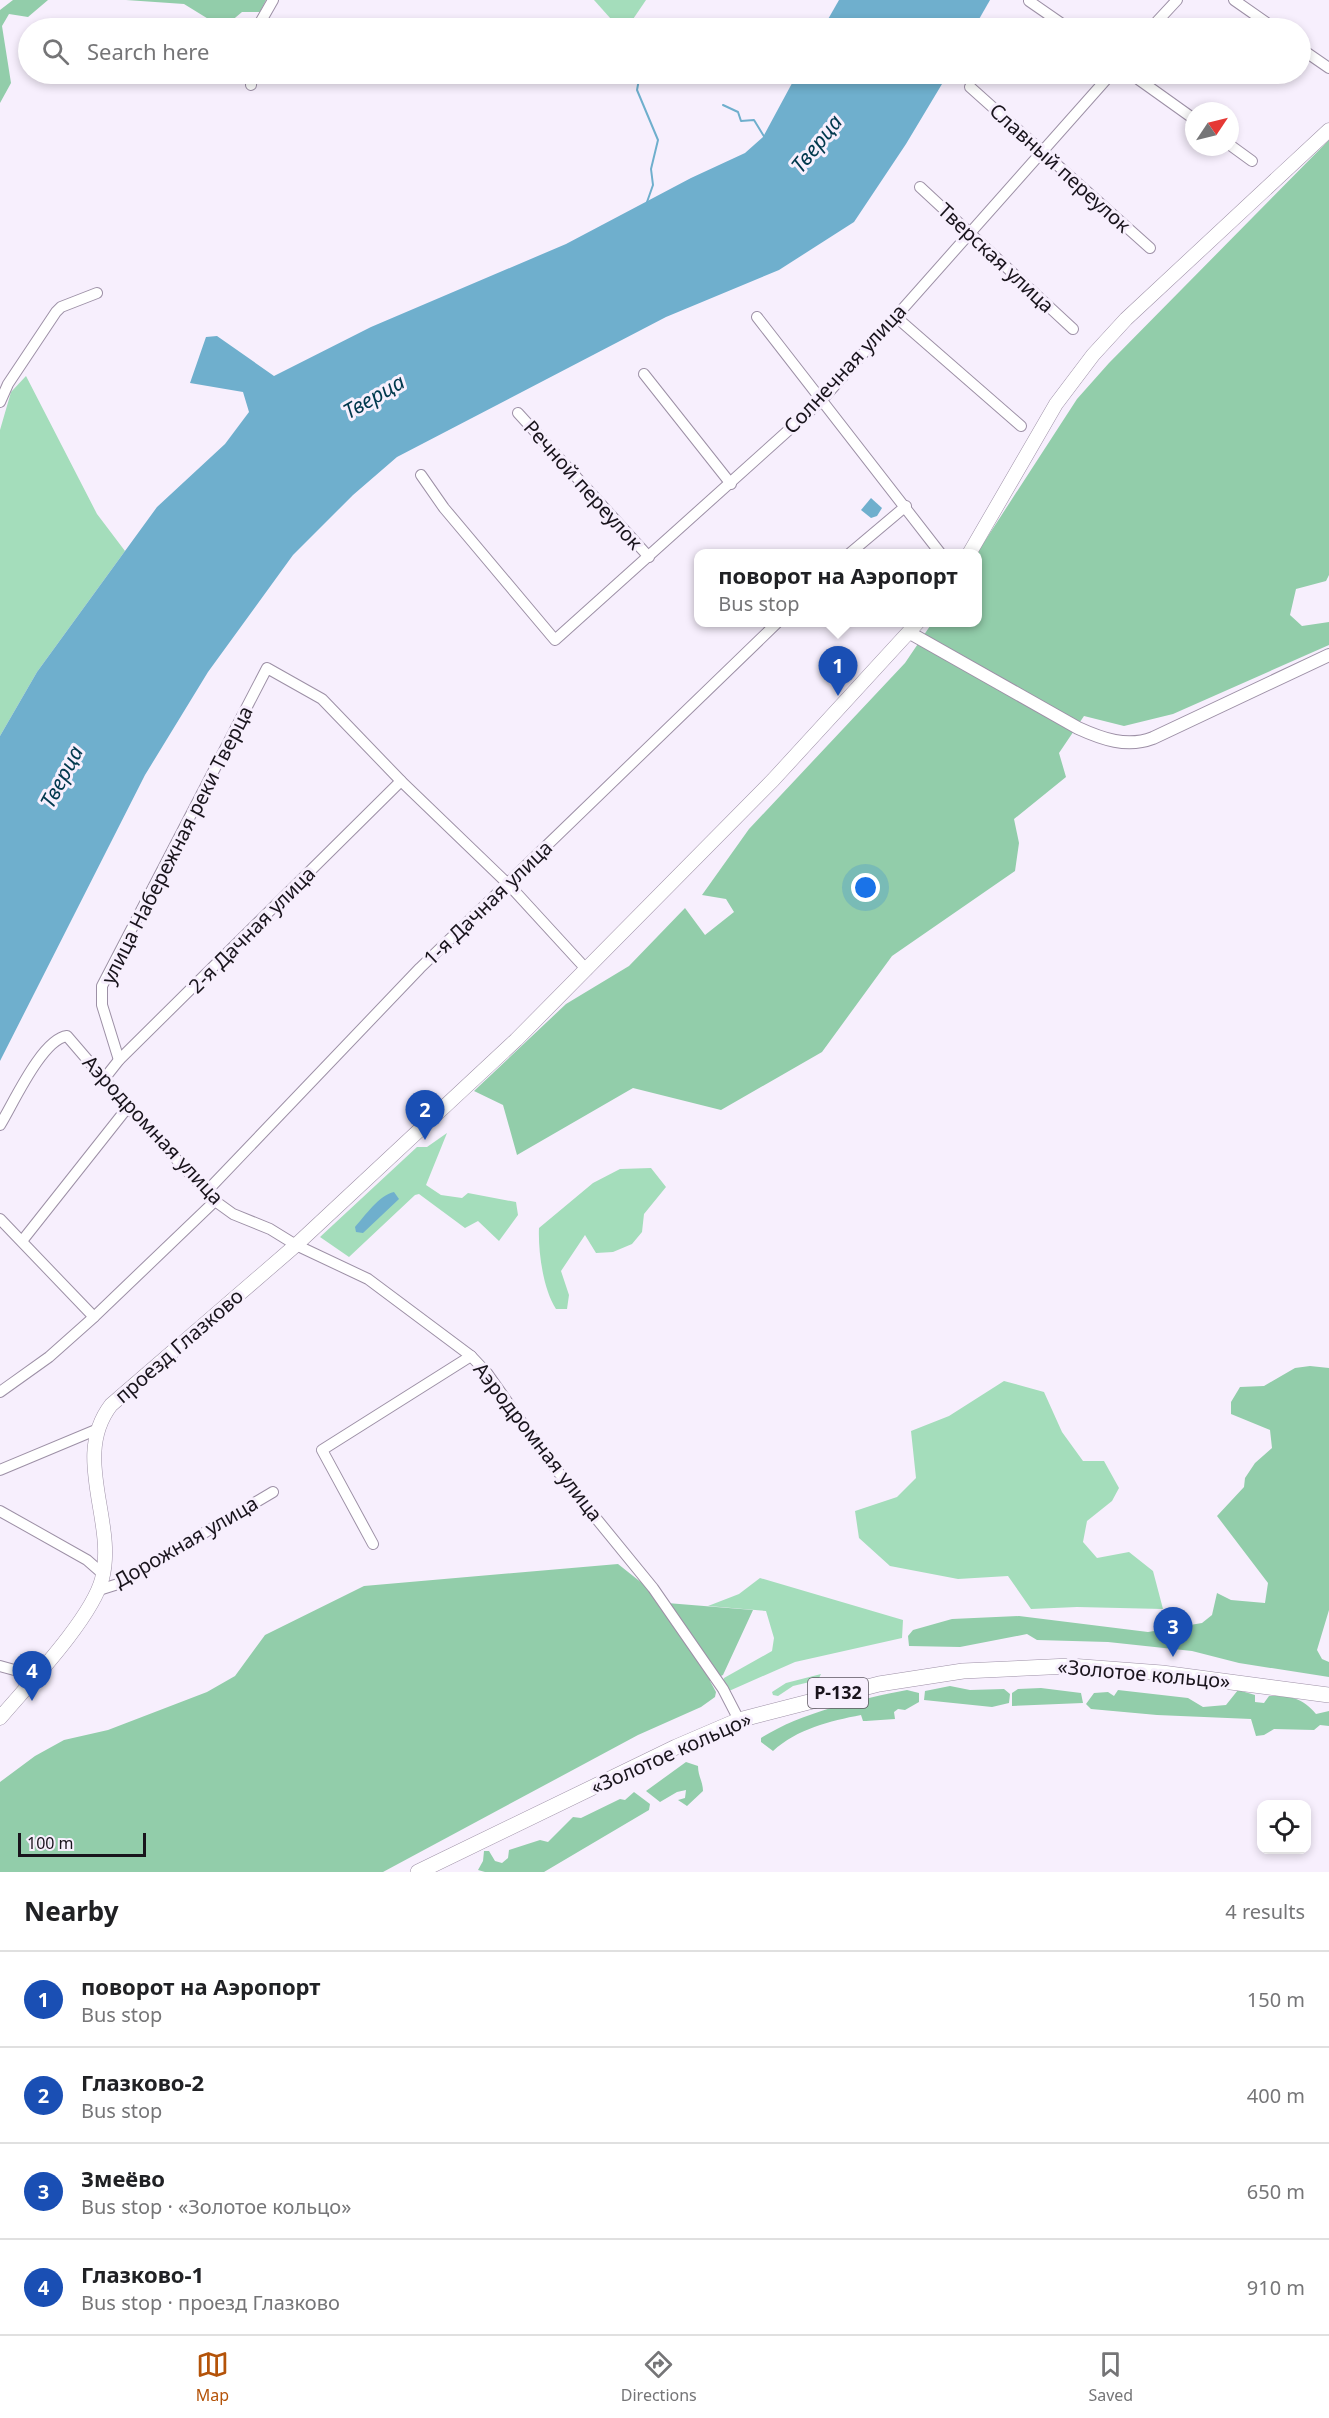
<!DOCTYPE html>
<meta charset="utf-8">
<style>
:root{--surface:#fff;--page:#f2f2f2;--text:#202124;--muted:#757577;--line:#e0e0e0;--accent:#b45309}
body{margin:0;font-family:"Noto Sans",sans-serif;background:var(--page);color:var(--text)}
.controls{position:absolute;right:18px;bottom:18px;display:grid;overflow:hidden;border-radius:12px;box-shadow:0 3px 9px #0003}
.controls button{width:54px;height:54px;display:grid;place-items:center;padding:0;border:0;border-bottom:2px solid var(--line);background:var(--surface);color:var(--text);font:30px sans-serif}
.compass{position:absolute;left:1185px;top:102px;width:54px;height:54px;border-radius:50%;background:var(--surface);box-shadow:0 3px 9px #0003;rotate:55deg}
.scale{position:absolute;left:18px;bottom:15px;width:128px;box-sizing:border-box;padding-left:6px;border:3px solid #19141c;border-top:0;font-size:16px;line-height:21px;white-space:nowrap;color:#19141c;-webkit-text-stroke:4px #f7effd;paint-order:stroke}
.you{position:absolute;left:866px;top:888px;width:21px;height:21px;margin:-15px;border:4px solid #fff;border-radius:50%;background:#1a73e8;box-shadow:0 0 0 9px #1a73e833}
.badge{display:grid;place-items:center;width:39px;height:39px;border-radius:50%;background:var(--accent);color:#fff;font-size:20px;font-weight:700}
.pin{position:absolute;translate:-50% -50px;filter:drop-shadow(0 2px 3px #0008)}
.pin::after{content:'';position:absolute;top:32px;width:21px;height:18px;background:inherit;clip-path:polygon(0 0,100% 0,50% 100%)}
.popup{position:absolute;left:694px;top:549px;width:288px;height:78px;box-sizing:border-box;display:grid;place-content:center;border-radius:12px;background:var(--surface);filter:drop-shadow(0 2px 4px #0005);font-size:20px;white-space:nowrap;color:var(--muted)}
.popup b{font-size:22px;color:var(--text)}
.popup::after{content:'';position:absolute;left:50%;top:100%;margin-left:-12px;border:12px solid transparent;border-top-color:var(--surface)}
.list{margin:0;padding:0;list-style:none}
h2{display:flex;justify-content:space-between;align-items:center;height:78px;margin:0;padding:0 24px;font-size:26px}
h2 small{font-size:20px;font-weight:400;color:var(--muted)}
.list li{display:grid;grid-template-columns:39px 1fr auto;gap:18px;align-items:center;box-sizing:border-box;height:96px;padding:0 24px;border-top:2px solid var(--line)}
.list b{display:block;font-size:22px;white-space:nowrap}
.list p{margin:0;font-size:20px;white-space:nowrap;color:var(--muted)}
.list em{font-size:20px;font-style:normal;color:var(--muted)}
.icon{flex:none;width:33px;height:33px;fill:none;stroke:currentColor;stroke-width:2;stroke-linecap:round;stroke-linejoin:round}
.map{position:relative;flex:none;width:1329px;height:1872px;overflow:hidden}
.search{position:absolute;background:var(--surface);box-shadow:0 3px 9px #0003;left:18px;right:18px;top:18px;height:66px;display:flex;align-items:center;gap:15px;box-sizing:border-box;padding:0 21px;border-radius:33px;color:var(--muted);font-size:22px}
.sheet{height:462px;background:var(--surface)}
nav{display:flex;justify-content:space-around;align-items:center;box-sizing:border-box;height:84px;border-top:2px solid var(--line);background:var(--surface);font-size:16px;color:var(--muted)}
nav a{display:grid;justify-items:center;gap:3px}
nav .on{color:var(--accent)}
.map>svg:first-child{display:block}
.green{fill:#a4ddbb}
.forest{fill:#92cdaa}
.water{fill:#6fafcd}
.lines{fill:none;stroke-linecap:round;stroke-linejoin:round}
.stream{stroke:#6fafcd;stroke-width:2}
.minor-casing{stroke:#9d90a6;stroke-width:12}
.tertiary-casing{stroke:#9d90a6;stroke-width:14}
.secondary-casing{stroke:#9d90a6;stroke-width:15}
.primary-casing{stroke:#9d90a6;stroke-width:16}
.minor{stroke:#fff;stroke-width:10}
.tertiary{stroke:#fff;stroke-width:12}
.secondary{stroke:#fff;stroke-width:14}
.primary{stroke:#fff;stroke-width:15}
.labels{text-anchor:middle;stroke-width:6;stroke-linejoin:round;paint-order:stroke}
.shield{fill:#f7effd;stroke:#5c5660;stroke-width:1.5}
.shield-label{font-size:18px;font-weight:bold;fill:#19141c}
.street-label{font-size:20px;fill:#19141c;stroke:#f7effd}
.water-label{font-size:21px;font-style:italic;fill:#00384d;stroke:#f7effd}
</style>
<div class="map">
<svg width="1329" height="1872" viewBox="0 0 1329 1872">
<rect width="100%" height="100%" fill="#f7effd"/>
<!-- green -->
<g class="green">
<polygon points="594,0 646,0 627,28 619,28"/>
<polygon points="26,376 97,514 125,551 37,672 0,736 0,430 11,392"/>
<polygon points="447,1133 426,1185 441,1195 462,1198 468,1193 516,1202 518,1215 499,1241 478,1221 465,1228 419,1194 415,1195 349,1257 320,1237 417,1147 427,1147"/>
<path d="M651,1168L666,1187L644,1214L642,1232L632,1244L613,1252L596,1253L585,1235L561,1271L569,1295L567,1309H556C543,1289 538,1251 539,1228L593,1183L620,1169Z"/>
<polygon points="1004,1381 1044,1392 1062,1432 1083,1461 1104,1461 1119,1488 1112,1501 1087,1521 1083,1542 1097,1558 1129,1552 1153,1571 1163,1609 1077,1607 1031,1609 1008,1576 958,1579 890,1566 859,1538 855,1511 897,1497 916,1478 911,1431 949,1416"/>
<polygon points="760,1578 903,1620 902,1638 795,1662 729,1691 721,1685 724,1678 772,1651 774,1638 766,1611 708,1606 739,1594"/>
<polygon points="821,1674 818,1680 793,1686 778,1696 773,1695 772,1692 786,1683"/>
</g>
<!-- forest -->
<g class="forest">
<polygon points="13,0 48,0 28,17 9,14 2,26 11,83 0,103 0,10"/>
<polygon points="126,0 266,0 260,12 242,12 223,28 184,4"/>
<polygon points="1329,140 1329,575 1326,581 1296,589 1290,615 1302,626 1329,622 1329,645 1173,714 1124,726 1084,716 1059,753 1066,777 1014,819 1019,843 1015,871 892,956 822,1052 721,1110 633,1088 517,1155 503,1105 474,1091 566,1004 629,966 685,908 705,935 734,912 726,899 702,895 749,829 905,663 932,623 978,622 977,553 1077,399 1109,363"/>
<polygon points="1310,1366 1329,1368 1329,1610 1317,1650 1322,1659 1329,1662 1329,1677 1239,1663 1192,1651 1108,1642 1037,1640 1027,1634 960,1647 909,1646 908,1636 913,1630 952,1619 1019,1616 1148,1632 1202,1623 1212,1615 1217,1593 1231,1600 1265,1603 1268,1583 1217,1516 1244,1487 1245,1478 1255,1463 1272,1448 1270,1430 1231,1414 1231,1402 1240,1387 1264,1386 1295,1368"/>
<polygon points="618,1564 667,1603 753,1610 723,1675 710,1681 716,1692 715,1697 701,1707 638,1735 383,1872 0,1872 0,1782 35,1756 64,1740 108,1730 207,1692 235,1676 265,1635 364,1586"/>
<polygon points="950,1686 970,1690 1004,1689 1010,1694 1009,1703 992,1707 924,1700 925,1691"/>
<polygon points="1041,1688 1081,1693 1083,1703 1012,1706 1012,1693 1018,1689"/>
<path d="M907,1690L919,1693V1702L905,1710L898,1709L894,1712L895,1719L866,1721H863L861,1715C830,1721 797,1729 773,1751L761,1742V1738C800,1713 860,1699 907,1690Z"/>
<path d="M1118,1690L1188,1698L1203,1707L1226,1705L1238,1690L1255,1695V1702L1264,1703L1269,1696C1290,1696 1302,1697 1316,1714L1329,1711V1726L1320,1725L1314,1730L1274,1729L1264,1735L1256,1736L1251,1719L1157,1715L1091,1709L1086,1704L1094,1693L1108,1692L1114,1696Z"/>
<path d="M686,1762L698,1766C698,1776 703,1782 703,1791L687,1806L678,1800L685,1798L686,1790L677,1792L660,1802L646,1791Z"/>
<polygon points="634,1792 650,1804 649,1810 544,1872 485,1872 478,1870 483,1861 484,1851 489,1851 495,1861 502,1863 508,1858 509,1850 540,1840 548,1842 573,1817 581,1818 620,1799 625,1800"/>
</g>
<!-- water -->
<g class="water">
<polygon points="839,0 990,0 974,28 823,28"/>
<polygon points="797,74 948,74 906,144 854,222 779,270 666,317 397,457 353,495 293,555 208,672 145,775 0,1061 0,736 37,672 157,507 225,444 249,412 243,392 190,383 206,337 217,336 274,376 371,327 566,244 691,178 745,153 763,137"/>
<polygon points="871,498 882,508 877,516 871,518 861,510"/>
<path d="M394,1192L399,1199L363,1233L356,1232L355,1227C365,1216 379,1195 394,1192Z"/>
</g>
<g class="lines">
<!-- stream -->
<g class="stream">
<polyline points="640,74 637,90 658,140 651,169 653,185 647,202"/>
<polyline points="723,105 738,112 741,121 754,120 765,138"/>
</g>
<!-- minor casing -->
<g class="minor-casing">
<g id="minor">
<polyline points="1234,0 1274,28"/>
<polyline points="1029,1 1068,28"/>
<polyline points="257,28 273,0"/>
<polyline points="1151,28 1177,0"/>
<polyline points="1300,48 1329,68"/>
<polyline points="1131,74 1194,119"/>
<polyline points="251,85 252,74"/>
<polyline points="970,87 1150,248"/>
<polyline points="1230,145 1252,161"/>
<polyline points="920,187 1073,329"/>
<polyline points="757,317 941,554"/>
<polyline points="896,317 1021,426"/>
<polyline points="644,374 731,484"/>
<polyline points="0,402 8,384 56,312 61,307 97,293"/>
<polyline points="518,413 649,557"/>
<polyline points="421,475 444,508 555,640 821,401 1111,74"/>
<polyline points="849,554 906,506"/>
<polyline points="119,1060 102,1005 102,986 267,668 322,699 401,781 509,885 587,970"/>
<polyline points="104,1079 119,1060 401,781"/>
<path d="M0,1125C13,1104 42,1039 67,1036L128,1107L215,1201L233,1214L270,1229L296,1245L368,1279L471,1356L487,1373L546,1457L653,1588L723,1689L739,1720"/>
<polyline points="206,1192 420,968 778,622"/>
<polyline points="0,1219 94,1317 49,1357 0,1392"/>
<polyline points="22,1241 128,1107"/>
<polyline points="94,1317 215,1201"/>
<polyline points="0,1470 98,1429"/>
<polyline points="0,1511 87,1560 103,1574"/>
<polyline points="373,1544 322,1450 471,1356"/>
<polyline points="99,1590 118,1584 273,1492"/>
<polyline points="0,1666 18,1671 32,1680"/>
</g>
</g>
<!-- tertiary casing -->
<g class="tertiary-casing">
<path id="tertiary" d="M910,633L1078,728C1102,739 1127,748 1153,738L1329,655"/>
</g>
<!-- secondary casing -->
<g class="secondary-casing">
<g id="secondary">
<polyline points="969,554 1056,404 1093,355 1126,319 1329,130"/>
<path d="M0,1718C28,1685 92,1618 102,1579C117,1522 71,1457 111,1405L296,1245L516,1040L773,780L918,622"/>
</g>
</g>
<!-- primary casing -->
<g class="primary-casing">
<polyline id="primary" points="418,1872 676,1747 739,1720 879,1684 963,1671 1070,1666 1162,1673 1329,1695"/>
</g>
<!-- minor -->
<use href="#minor" class="minor"/>
<!-- tertiary -->
<use href="#tertiary" class="tertiary"/>
<!-- secondary -->
<use href="#secondary" class="secondary"/>
<!-- primary -->
<use href="#primary" class="primary"/>
</g>
<g class="labels">
<!-- shield labels -->
<rect class="shield" x="808" y="1678" width="60" height="30" rx="4.5"/>
<g class="shield-label">
<text x="838" y="1699">Р-132</text>
</g>
<!-- street labels -->
<g class="street-label">
<text transform="translate(1060 168) rotate(42)" y="7">Славный переулок</text>
<text transform="translate(996 258) rotate(43)" y="7">Тверская улица</text>
<text transform="translate(845 369) rotate(-47)" y="7">Солнечная улица</text>
<text transform="translate(583 485) rotate(48)" y="7">Речной переулок</text>
<text transform="translate(177 845) rotate(-63)" y="7">улица Набережная реки Тверца</text>
<text transform="translate(488 903) rotate(-44)" y="7">1-я Дачная улица</text>
<text transform="translate(252 930) rotate(-45)" y="7">2-я Дачная улица</text>
<text transform="translate(153 1130) rotate(47)" y="7">Аэродромная улица</text>
<text transform="translate(179 1346) rotate(-41)" y="7">проезд Глазково</text>
<text transform="translate(538 1442) rotate(52)" y="7">Аэродромная улица</text>
<text transform="translate(186 1542) rotate(-30)" y="7">Дорожная улица</text>
<text transform="translate(1144 1674) rotate(5)" y="7">«Золотое кольцо»</text>
<text transform="translate(671 1753) rotate(-24)" y="7">«Золотое кольцо»</text>
</g>
<!-- water labels -->
<g class="water-label">
<text transform="translate(817 144) rotate(-51)" y="7">Тверца</text>
<text transform="translate(374 397) rotate(-30)" y="7">Тверца</text>
<text transform="translate(62 777) rotate(-62)" y="7">Тверца</text>
</g>
</g>
</svg>
<div class="controls">
<button><svg class="icon" aria-label="locate" viewBox="0 0 24 24"><circle cx="12" cy="12" r="6"/><path d="M12 2v4M12 18v4M2 12h4M18 12h4"/></svg></button>
</div>
<svg class="compass" viewBox="-18 -18 36 36"><path d="M0-13l5 13h-10z" fill="#e53935"/><path d="M0 13l5-13h-10z" fill="#757577"/></svg>
<div class="scale">100 m</div>
<div class="you"></div>
<div class="pin badge" style="left:838px;top:696px;background:#1a4fb4">1</div>
<div class="popup"><b>поворот на Аэропорт</b>Bus stop</div>
<div class="pin badge" style="left:425px;top:1140px;background:#1a4fb4">2</div>
<div class="pin badge" style="left:1173px;top:1657px;background:#1a4fb4">3</div>
<div class="pin badge" style="left:32px;top:1701px;background:#1a4fb4">4</div>
<div class="search"><svg class="icon" aria-label="search" viewBox="0 0 24 24"><circle cx="10" cy="10" r="6"/><path d="M15 15l6 6"/></svg>Search here</div>
</div>
<section class="sheet">
<h2>Nearby<small>4 results</small></h2>
<ul class="list">
<li><span class="badge" style="background:#1a4fb4">1</span><div><b>поворот на Аэропорт</b><p>Bus stop</p></div><em>150 m</em></li>
<li><span class="badge" style="background:#1a4fb4">2</span><div><b>Глазково-2</b><p>Bus stop</p></div><em>400 m</em></li>
<li><span class="badge" style="background:#1a4fb4">3</span><div><b>Змеёво</b><p>Bus stop · «Золотое кольцо»</p></div><em>650 m</em></li>
<li><span class="badge" style="background:#1a4fb4">4</span><div><b>Глазково-1</b><p>Bus stop · проезд Глазково</p></div><em>910 m</em></li>
</ul>
</section>
<nav>
<a class="on"><svg class="icon" aria-label="map" viewBox="0 0 24 24"><path d="M3 6l6-2 6 2 6-2v14l-6 2-6-2-6 2zM9 4v14M15 6v14"/></svg>Map</a>
<a><svg class="icon" aria-label="directions" viewBox="0 0 24 24"><path d="M12 3l9 9-9 9-9-9zM9 14v-3h6M13 9l2 2-2 2"/></svg>Directions</a>
<a><svg class="icon" aria-label="saved" viewBox="0 0 24 24"><path d="M7 4h10v16l-5-4-5 4z"/></svg>Saved</a>
</nav>
